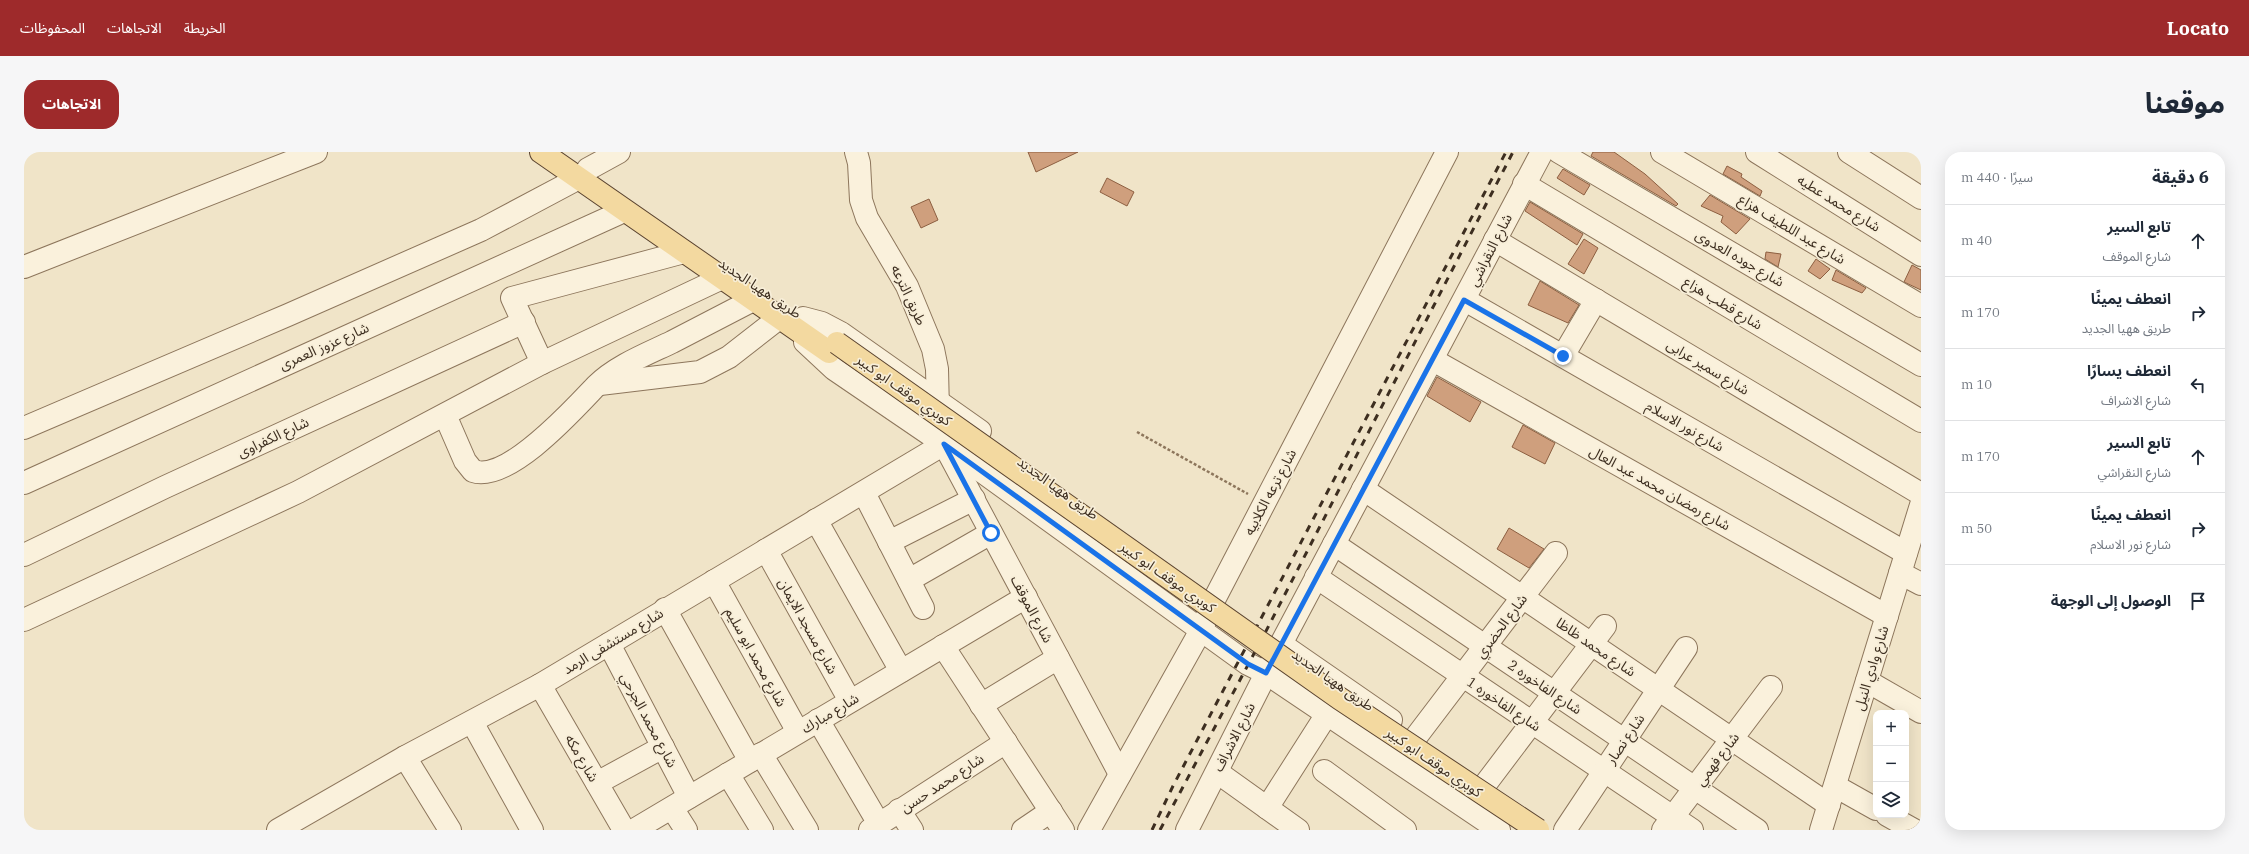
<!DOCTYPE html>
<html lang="ar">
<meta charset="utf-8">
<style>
:root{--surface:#fff;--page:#f6f6f7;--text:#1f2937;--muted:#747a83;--line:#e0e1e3;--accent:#9e2a2b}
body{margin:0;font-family:"IBM Plex Serif","Noto Sans Arabic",serif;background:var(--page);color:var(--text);direction:rtl}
.controls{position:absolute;right:12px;bottom:12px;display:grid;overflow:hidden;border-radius:8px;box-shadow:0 4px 16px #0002}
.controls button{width:36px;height:36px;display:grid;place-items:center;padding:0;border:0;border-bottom:1px solid var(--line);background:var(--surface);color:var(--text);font:20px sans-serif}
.stop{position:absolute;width:12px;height:12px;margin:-9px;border:3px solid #1a73e8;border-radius:50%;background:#fff}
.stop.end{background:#1a73e8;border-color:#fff;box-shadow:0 1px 4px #0008}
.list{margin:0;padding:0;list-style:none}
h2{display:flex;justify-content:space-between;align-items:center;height:52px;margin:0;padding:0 16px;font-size:17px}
h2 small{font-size:13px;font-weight:400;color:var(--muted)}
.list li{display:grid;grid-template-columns:26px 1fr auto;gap:12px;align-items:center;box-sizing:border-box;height:72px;padding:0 16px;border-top:1px solid var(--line)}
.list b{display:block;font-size:15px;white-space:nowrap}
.list p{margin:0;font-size:13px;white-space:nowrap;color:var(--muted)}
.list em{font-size:13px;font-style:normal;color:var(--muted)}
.icon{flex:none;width:22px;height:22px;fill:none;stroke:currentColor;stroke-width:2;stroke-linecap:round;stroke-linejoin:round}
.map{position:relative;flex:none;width:1897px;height:678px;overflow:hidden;direction:ltr;border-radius:16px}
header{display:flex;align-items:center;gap:24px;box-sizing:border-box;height:56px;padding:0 20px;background:var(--accent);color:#fff}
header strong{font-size:19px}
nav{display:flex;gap:22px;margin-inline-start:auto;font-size:14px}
.intro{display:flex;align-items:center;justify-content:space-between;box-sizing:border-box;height:96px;padding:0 24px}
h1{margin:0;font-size:28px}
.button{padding:10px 18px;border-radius:16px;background:var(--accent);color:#fff;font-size:14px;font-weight:700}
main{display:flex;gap:24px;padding:0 24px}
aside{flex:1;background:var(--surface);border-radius:16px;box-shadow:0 4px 16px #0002}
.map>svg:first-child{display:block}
.building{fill:#cf9f7d;stroke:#8d5f41}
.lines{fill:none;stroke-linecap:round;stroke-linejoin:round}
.minor-casing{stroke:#8d765c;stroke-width:24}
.major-casing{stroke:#5b4430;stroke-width:24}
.path{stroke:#8d765c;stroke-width:2.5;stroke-dasharray:3 2;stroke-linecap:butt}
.minor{stroke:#faf1dc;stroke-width:22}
.major{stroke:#f3d9a0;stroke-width:22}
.rail{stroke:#3d2e20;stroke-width:3;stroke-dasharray:7 7;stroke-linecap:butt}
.major-bridge-casing{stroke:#5b4430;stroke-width:24;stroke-linecap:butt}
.major-bridge{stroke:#f3d9a0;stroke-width:22}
.route{stroke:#1a73e8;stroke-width:5}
.labels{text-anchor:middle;stroke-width:3.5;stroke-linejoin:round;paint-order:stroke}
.street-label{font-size:14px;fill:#3d2e20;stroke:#f7eed8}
</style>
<header>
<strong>Locato</strong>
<nav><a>الخريطة</a><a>الاتجاهات</a><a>المحفوظات</a></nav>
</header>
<div class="intro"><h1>موقعنا</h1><a class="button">الاتجاهات</a></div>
<main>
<aside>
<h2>6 دقيقة<small>سيرًا · 440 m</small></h2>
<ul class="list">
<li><svg class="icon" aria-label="ahead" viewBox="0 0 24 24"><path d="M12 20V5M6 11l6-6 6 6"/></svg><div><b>تابع السير</b><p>شارع الموقف</p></div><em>40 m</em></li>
<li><svg class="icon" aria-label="right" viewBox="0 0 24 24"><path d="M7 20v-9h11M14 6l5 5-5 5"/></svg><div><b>انعطف يمينًا</b><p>طريق ههيا الجديد</p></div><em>170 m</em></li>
<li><svg class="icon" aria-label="left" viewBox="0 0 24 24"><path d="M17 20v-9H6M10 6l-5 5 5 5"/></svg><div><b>انعطف يسارًا</b><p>شارع الاشراف</p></div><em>10 m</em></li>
<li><svg class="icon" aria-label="ahead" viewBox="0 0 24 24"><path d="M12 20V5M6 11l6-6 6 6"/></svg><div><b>تابع السير</b><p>شارع النقراشي</p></div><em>170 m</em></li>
<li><svg class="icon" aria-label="right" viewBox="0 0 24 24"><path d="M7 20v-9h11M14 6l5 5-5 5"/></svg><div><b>انعطف يمينًا</b><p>شارع نور الاسلام</p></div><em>50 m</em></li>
<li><svg class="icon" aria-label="arrive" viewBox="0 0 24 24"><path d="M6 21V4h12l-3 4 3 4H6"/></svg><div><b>الوصول إلى الوجهة</b></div></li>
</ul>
</aside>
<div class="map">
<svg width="1897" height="678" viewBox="0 0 1897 678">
<rect width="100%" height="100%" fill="#f0e4c8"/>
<!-- building -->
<g class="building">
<polygon points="1004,0 1054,0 1012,20"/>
<polygon points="1569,0 1590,0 1621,22 1654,52 1652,54 1567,4"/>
<polygon points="1703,14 1718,22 1717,25 1738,39 1736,44 1699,22"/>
<polygon points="1539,17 1566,33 1560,43 1533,26"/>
<polygon points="1083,26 1110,40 1103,54 1076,40"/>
<polygon points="1686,43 1726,67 1712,82 1697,70 1699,64 1677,54"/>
<polygon points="905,47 914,68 897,76 887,55"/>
<polygon points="1506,50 1559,82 1553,93 1501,59"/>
<polygon points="1560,87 1574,96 1560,122 1544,112"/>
<polygon points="1742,100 1757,102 1754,115 1741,107"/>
<polygon points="1792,107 1806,117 1796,127 1784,119"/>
<polygon points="1888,113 1897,118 1897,138 1880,130"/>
<polygon points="1812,118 1842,136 1838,141 1808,128"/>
<polygon points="1516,129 1555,153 1544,171 1504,153"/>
<polygon points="1413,225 1457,250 1446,270 1403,244"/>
<polygon points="1499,273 1531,291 1521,312 1488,295"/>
<polygon points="1485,376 1520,397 1505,416 1473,397"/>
</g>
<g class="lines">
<!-- minor casing -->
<g class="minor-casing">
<g id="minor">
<polyline points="832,0 835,11 837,48 843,66 883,134 909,197 913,217 914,259"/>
<polyline points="1535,0 1897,213"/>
<polyline points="1638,0 1897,154"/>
<polyline points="1733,0 1897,103"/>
<polyline points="1825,0 1897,46"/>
<polyline points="564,17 595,0"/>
<polyline points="1500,32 1897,269"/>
<polyline points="1471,88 1897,342"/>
<polyline points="0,115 292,0"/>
<polyline points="1441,148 1882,401"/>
<polyline points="779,166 798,171 817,181 956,279"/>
<polyline points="781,190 810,217 920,292 1224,512 1242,521 1475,678"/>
<polyline points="1539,204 1572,148"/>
<polyline points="1409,208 1863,464"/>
<polyline points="518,211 488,146 660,100"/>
<polyline points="576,232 676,220 705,205 755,166"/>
<path d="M421,263L441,309L449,319C484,331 550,257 572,234C592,214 623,202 648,190C675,176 702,162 729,148"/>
<polyline points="0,276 264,163 457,78 555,26"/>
<polyline points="922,296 1096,622"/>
<polyline points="0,331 600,59"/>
<polyline points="1339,337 1805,653"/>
<polyline points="840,341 899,456"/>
<polyline points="792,368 877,519"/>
<polyline points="865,390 950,347"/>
<polyline points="1310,392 1733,678"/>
<polyline points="742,398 826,549"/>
<polyline points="0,403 141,335 500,170"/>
<polyline points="1876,421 1897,432"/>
<polyline points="1292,425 1668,678"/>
<polyline points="885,428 967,381"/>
<polyline points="690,429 774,580"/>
<polyline points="641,457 726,609"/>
<polyline points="0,468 274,340 518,211 698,126"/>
<polyline points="585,492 665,645"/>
<polyline points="919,494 1039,678"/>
<polyline points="1260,494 1367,568"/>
<polyline points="1843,529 1897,560"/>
<polyline points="516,533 600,678"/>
<polyline points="957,553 1034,506"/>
<polyline points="794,568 855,672"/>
<polyline points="448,570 508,678"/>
<polyline points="1392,585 1532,401"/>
<polyline points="737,602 783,678"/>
<polyline points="381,605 426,678"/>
<polyline points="1300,619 1381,678"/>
<polyline points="1193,620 1274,678"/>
<polyline points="704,622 738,678"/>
<polyline points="573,631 639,595"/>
<polyline points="1460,634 1581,474"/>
<polyline points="1811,634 1852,657"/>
<polyline points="648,656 662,678"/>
<polyline points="1243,656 1303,562"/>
<polyline points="875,658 888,678"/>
<polyline points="1863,663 1890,678"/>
<polyline points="254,678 381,605 516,533 920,292"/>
<polyline points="610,678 1002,445"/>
<polyline points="846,678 982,590"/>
<polyline points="999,678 1027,659"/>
<polyline points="1065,678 1177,478 1191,446 1423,0"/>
<polyline points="1163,678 1257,492 1518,0"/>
<polyline points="1541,678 1662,496"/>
<polyline points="1639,678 1747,535"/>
<polyline points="1797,678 1897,353"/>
</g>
</g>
<!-- major casing -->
<g class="major-casing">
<polyline id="major" points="517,0 805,200"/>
</g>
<!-- path -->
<polyline class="path" points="1113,280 1224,342"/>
<!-- minor -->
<use href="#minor" class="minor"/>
<!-- major -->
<use href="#major" class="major"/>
<!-- rail -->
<g class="rail">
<polyline points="1128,678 1149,634 1482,0"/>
<polyline points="1136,678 1241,481 1489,0"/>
</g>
<!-- major-bridge casing -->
<g class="major-bridge-casing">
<polyline id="major-bridge" points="813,191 1315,546 1514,678"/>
</g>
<!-- major-bridge -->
<use href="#major-bridge" class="major-bridge"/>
</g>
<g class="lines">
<!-- route -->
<polyline class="route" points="967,381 920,292 1224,512 1242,521 1440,148 1539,204"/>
</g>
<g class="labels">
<!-- street labels -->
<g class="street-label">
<text transform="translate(1815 51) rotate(32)" y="5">شارع محمد عطيه</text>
<text transform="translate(1768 77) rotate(31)" y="5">شارع عبد اللطيف هزاع</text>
<text transform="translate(1466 98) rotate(-63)" y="5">شارع النقراشي</text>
<text transform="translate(1716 106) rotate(30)" y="5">شارع جوده العدوى</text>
<text transform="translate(736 136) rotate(34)" y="5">طريق ههيا الجديد</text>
<text transform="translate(885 143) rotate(65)" y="5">طريق الترعه</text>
<text transform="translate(1699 151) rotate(31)" y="5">شارع قطب هزاع</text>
<text transform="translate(300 194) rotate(-24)" y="5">شارع عزوز العمرى</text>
<text transform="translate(1684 215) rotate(31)" y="5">شارع سمير عرابى</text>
<text transform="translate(880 238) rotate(35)" y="5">كوبري موقف ابو كبير</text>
<text transform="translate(1661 274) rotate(30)" y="5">شارع نور الاسلام</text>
<text transform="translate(249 285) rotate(-25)" y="5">شارع الكفراوى</text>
<text transform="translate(1034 336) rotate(36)" y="5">طريق ههيا الجديد</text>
<text transform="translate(1636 336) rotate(29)" y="5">شارع رمضان محمد عبد العال</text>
<text transform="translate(1246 340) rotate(-62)" y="5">شارع ترعه الكلابيه</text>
<text transform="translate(1144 425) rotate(35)" y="5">كوبري موقف ابو كبير</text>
<text transform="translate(1008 457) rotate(62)" y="5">شارع الموقف</text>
<text transform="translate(784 474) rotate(61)" y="5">شارع مسجد الايمان</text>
<text transform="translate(1477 474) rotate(-53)" y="5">شارع الحضري</text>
<text transform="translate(589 489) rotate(-31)" y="5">شارع مستشفى الرمد</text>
<text transform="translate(1572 495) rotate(34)" y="5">شارع محمد ظاظا</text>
<text transform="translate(732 505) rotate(61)" y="5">شارع محمد ابو سليم</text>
<text transform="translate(1847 516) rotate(-73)" y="5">شارع وادي النيل</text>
<text transform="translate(1309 528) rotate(35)" y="5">طريق ههيا الجديد</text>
<text transform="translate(1521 535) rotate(34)" y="5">شارع الفاخوره 2</text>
<text transform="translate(1480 552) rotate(34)" y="5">شارع الفاخوره 1</text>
<text transform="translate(806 561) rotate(-31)" y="5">شارع مبارك</text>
<text transform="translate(625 568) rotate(62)" y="5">شارع محمد الجرحي</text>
<text transform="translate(1210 585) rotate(-63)" y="5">شارع الاشراف</text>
<text transform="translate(1601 587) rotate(-56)" y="5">شارع نصار</text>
<text transform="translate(558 606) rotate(60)" y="5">شارع مكه</text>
<text transform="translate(1693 607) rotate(-53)" y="5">شارع فهمي</text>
<text transform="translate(1410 610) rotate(34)" y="5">كوبري موقف ابو كبير</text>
<text transform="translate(918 631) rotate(-33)" y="5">شارع محمد حسن</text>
</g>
</g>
</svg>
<div class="controls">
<button>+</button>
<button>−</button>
<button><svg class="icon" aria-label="layers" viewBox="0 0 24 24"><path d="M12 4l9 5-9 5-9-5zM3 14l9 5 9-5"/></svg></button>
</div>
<div class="stop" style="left:967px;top:381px"></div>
<div class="stop end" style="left:1539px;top:204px"></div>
</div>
</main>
